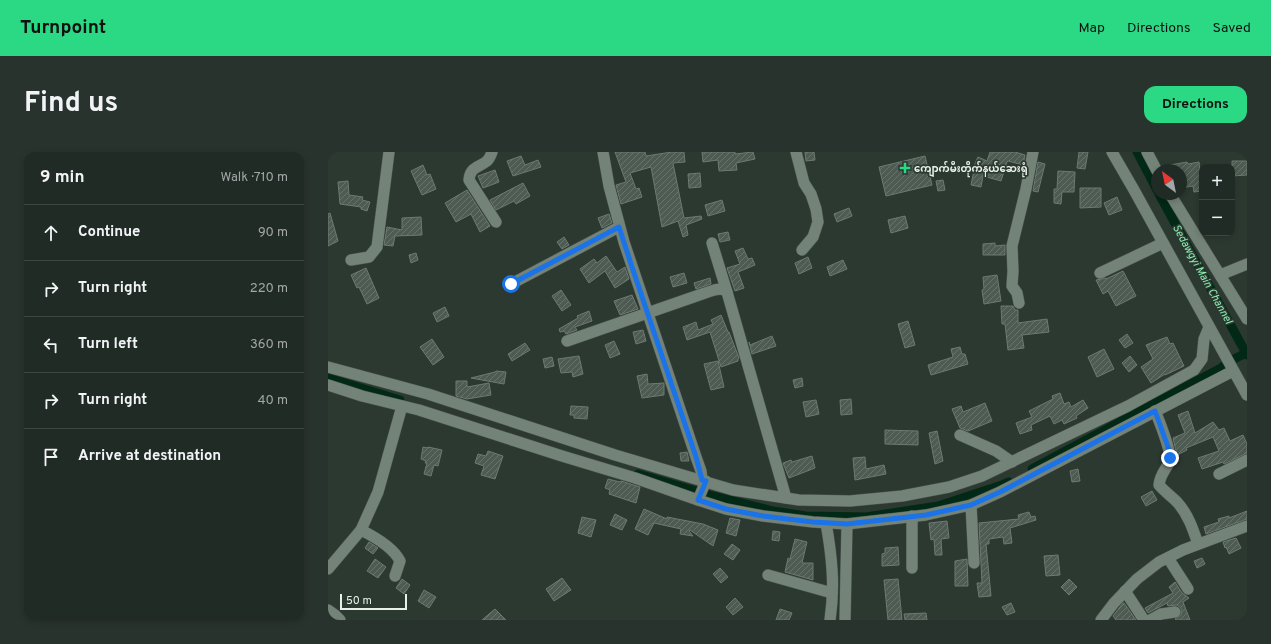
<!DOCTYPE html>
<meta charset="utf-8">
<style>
:root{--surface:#212b25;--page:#29332d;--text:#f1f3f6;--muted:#a2a7a7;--line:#3e4742;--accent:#2bd884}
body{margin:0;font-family:Overpass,"Noto Sans Myanmar",sans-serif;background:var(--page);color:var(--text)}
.controls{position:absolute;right:12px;top:12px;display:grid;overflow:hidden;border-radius:8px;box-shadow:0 2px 6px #0003}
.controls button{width:36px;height:36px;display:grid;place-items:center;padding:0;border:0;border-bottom:1px solid var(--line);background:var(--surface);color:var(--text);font:20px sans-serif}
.compass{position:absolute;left:823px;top:12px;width:36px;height:36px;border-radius:50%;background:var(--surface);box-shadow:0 2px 6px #0003;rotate:327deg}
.scale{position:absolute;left:12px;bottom:10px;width:67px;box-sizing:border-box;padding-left:4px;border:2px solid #e8f0ea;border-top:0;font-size:11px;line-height:14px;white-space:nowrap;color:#e8f0ea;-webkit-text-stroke:3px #2c3931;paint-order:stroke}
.stop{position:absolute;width:12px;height:12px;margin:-9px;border:3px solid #1a73e8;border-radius:50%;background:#fff}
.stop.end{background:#1a73e8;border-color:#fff;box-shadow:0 1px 4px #0008}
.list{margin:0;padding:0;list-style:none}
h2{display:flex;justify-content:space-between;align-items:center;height:52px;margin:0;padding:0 16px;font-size:17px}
h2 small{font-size:13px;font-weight:400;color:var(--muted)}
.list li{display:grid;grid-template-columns:26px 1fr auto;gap:12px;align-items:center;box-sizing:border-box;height:56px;padding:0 16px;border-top:1px solid var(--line)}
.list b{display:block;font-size:15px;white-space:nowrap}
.list em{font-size:13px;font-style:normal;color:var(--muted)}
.icon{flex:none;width:22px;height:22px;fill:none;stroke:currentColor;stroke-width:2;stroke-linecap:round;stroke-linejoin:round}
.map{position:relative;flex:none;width:919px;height:468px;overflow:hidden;border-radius:12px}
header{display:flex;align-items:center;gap:24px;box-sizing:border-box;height:56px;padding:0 20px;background:var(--accent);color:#111}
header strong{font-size:19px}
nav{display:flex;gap:22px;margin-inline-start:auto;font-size:14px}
.intro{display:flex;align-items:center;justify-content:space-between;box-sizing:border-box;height:96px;padding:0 24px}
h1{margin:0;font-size:28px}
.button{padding:10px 18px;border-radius:12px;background:var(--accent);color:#111;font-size:14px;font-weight:700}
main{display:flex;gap:24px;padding:0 24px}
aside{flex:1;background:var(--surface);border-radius:12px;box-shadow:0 2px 6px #0003}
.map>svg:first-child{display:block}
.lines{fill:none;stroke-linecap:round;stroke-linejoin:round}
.canal{stroke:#012915;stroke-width:9}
.building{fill:url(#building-hatch);stroke:#6c7a70}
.minor-casing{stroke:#4b564f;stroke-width:12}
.minor{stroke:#748378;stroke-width:11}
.route{stroke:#1a73e8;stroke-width:5}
.poi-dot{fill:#2bd884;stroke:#2c3931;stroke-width:1.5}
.labels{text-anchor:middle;stroke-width:3.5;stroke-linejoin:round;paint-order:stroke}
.poi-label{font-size:10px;font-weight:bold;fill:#e8f0ea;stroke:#2c3931;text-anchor:start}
.water-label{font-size:11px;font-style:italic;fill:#8cf0b2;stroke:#2c3931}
</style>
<header>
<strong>Turnpoint</strong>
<nav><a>Map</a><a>Directions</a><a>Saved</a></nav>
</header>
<div class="intro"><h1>Find us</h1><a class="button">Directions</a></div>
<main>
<aside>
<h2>9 min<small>Walk · 710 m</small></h2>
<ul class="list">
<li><svg class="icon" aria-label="ahead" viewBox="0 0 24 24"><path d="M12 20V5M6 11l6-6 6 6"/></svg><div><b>Continue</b></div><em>90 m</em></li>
<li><svg class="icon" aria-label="right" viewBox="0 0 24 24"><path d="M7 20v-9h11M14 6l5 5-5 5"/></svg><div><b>Turn right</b></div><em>220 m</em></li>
<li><svg class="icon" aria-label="left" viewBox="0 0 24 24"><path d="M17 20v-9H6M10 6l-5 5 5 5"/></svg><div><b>Turn left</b></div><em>360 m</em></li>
<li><svg class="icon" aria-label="right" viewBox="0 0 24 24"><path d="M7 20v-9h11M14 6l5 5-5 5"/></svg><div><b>Turn right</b></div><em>40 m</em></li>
<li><svg class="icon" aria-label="arrive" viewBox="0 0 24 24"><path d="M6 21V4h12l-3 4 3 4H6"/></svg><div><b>Arrive at destination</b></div></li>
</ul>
</aside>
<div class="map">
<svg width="919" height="468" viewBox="0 0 919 468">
<defs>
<pattern id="building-hatch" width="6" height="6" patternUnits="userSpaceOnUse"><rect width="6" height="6" fill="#4e5b52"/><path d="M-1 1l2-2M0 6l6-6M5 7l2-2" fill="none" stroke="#68736b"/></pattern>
</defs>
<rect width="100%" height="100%" fill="#2c3931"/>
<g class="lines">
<!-- canal -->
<g class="canal">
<polyline points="809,0 829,38"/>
<polyline points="831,42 919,203"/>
<polyline points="906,207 918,201"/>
<polyline points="0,226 72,248"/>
<polyline points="704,317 893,216 898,212"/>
<polyline points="310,322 381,343 445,359 478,364 538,365 610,354 674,333 681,330"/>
</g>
</g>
<!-- building -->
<g class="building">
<polygon points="287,0 317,0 318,4 344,0 356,0 357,10 345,11 356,66 373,64 374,67 358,73 360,83 355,85 350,69 334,75 323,15 302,21 308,37 311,36 314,45 293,52 288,33 298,30"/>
<polygon points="374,0 407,0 407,2 425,0 427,7 408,11 409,18 391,19 390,8 375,10"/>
<polygon points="477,0 486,0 487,8 478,9"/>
<polygon points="662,0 687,0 697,3 695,13 680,9 679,10 673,29 655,24 653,35 643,33 646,18 644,18 650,5 659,9"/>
<polygon points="751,0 760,0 757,17 749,16"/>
<polygon points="193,4 197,13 210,8 213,15 185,24 179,9"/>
<polygon points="597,4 604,33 558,44 551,15"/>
<polygon points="904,9 919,9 919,23 904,24"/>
<polygon points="710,10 717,12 710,40 705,39"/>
<polygon points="859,10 860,12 871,10 874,39 866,40 865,34 853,36 853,18 837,18 836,14"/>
<polygon points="95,13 99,23 102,22 108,37 94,43 83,19"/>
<polygon points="167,18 171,30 155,36 150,24"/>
<polygon points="730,19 747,20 746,40 734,40 733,52 726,51 726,37 729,37"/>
<polygon points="372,21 373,35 361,36 360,22"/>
<polygon points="615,28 617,38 610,39 608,29"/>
<polygon points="20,29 21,43 35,45 34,48 42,50 39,59 33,57 33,55 12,52 10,30"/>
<polygon points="195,31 202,44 188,52 186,49 168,58 162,48"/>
<polygon points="752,36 773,36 773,55 752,56"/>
<polygon points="139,38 162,74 152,80 143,62 128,70 117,51"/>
<polygon points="789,45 794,58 781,63 776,51"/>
<polygon points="394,48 397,59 380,64 377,53"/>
<polygon points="521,56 524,64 509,70 506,62"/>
<polygon points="2,61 10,89 0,94 0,62"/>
<polygon points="281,62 284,71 274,76 270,66"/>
<polygon points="577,64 580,76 563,81 560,68"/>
<polygon points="93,65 94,83 67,84 65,94 56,93 59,75 74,78 74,66"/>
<polygon points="400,80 402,88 392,90 390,82"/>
<polygon points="236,85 241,93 234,97 229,90"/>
<polygon points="667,91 667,94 677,93 677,103 655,103 655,92"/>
<polygon points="415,96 420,107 424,106 427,113 410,120 416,136 407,139 399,116 412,112 407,99"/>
<polygon points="88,101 90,108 83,111 81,103"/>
<polygon points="278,104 289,120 297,115 301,127 287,136 277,119 261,131 252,117 266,107 269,111"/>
<polygon points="480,105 484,116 471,122 467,111"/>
<polygon points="515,108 519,117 502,124 499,115"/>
<polygon points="38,116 51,146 39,152 31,135 29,136 23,123"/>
<polygon points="795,119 808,144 788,154 780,139 775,142 768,128 778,126 778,127"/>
<polygon points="356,121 359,131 345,135 342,125"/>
<polygon points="669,123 673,149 656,152 654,138 656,137 655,125"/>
<polygon points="382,126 383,132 368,137 366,131"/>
<polygon points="233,138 243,153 234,159 224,144"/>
<polygon points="304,143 310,157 292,163 286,149"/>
<polygon points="673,154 685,154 687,158 690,158 690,171 719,167 721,180 694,183 696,196 680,198 677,172 674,172"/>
<polygon points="117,155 121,164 109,170 105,161"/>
<polygon points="261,159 264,169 247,175 249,178 238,182 236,179 232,180 231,177 250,166 249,164"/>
<polygon points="393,163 400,180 401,180 411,206 410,207 410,209 393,215 382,180 359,188 355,175 368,170 370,178 385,172 383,168"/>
<polygon points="580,169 587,193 577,196 570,172"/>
<polygon points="315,178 318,189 308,192 305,180"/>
<polygon points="799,182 805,191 797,196 791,188"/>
<polygon points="444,184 448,194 424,202 421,190 422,193"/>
<polygon points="839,185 842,192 845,191 856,214 837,223 837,222 823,231 813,215 825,207 818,193"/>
<polygon points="104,187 116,205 105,213 92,195"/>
<polygon points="286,189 292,202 282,206 277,193"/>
<polygon points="197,191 202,198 184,209 180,202"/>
<polygon points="632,195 634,202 637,202 640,212 603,223 600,213 625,205 623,197"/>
<polygon points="776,197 786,217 769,225 760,205"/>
<polygon points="251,204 255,222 245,225 244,220 233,221 230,207"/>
<polygon points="802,204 809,213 801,220 794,211"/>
<polygon points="224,205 226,214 217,216 215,207"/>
<polygon points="390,209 396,235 383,238 376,212"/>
<polygon points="168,219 178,220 176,232 143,226 167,220"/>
<polygon points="319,222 320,232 336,231 336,243 314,246 309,224"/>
<polygon points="474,226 475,234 467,236 465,228"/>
<polygon points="128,229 139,229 139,235 161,231 163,243 139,247 128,244"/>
<polygon points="732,241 736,252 741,250 743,255 755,248 760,256 748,264 749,266 736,272 734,268 726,272 722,264 703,273 704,278 692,282 688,271 704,265 701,259 725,247 724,244"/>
<polygon points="523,247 524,262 513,263 512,248"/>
<polygon points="488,248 491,262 478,265 475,250"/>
<polygon points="657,251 664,269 640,279 632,276 624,257 633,254 635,260"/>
<polygon points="243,254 260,255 259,267 246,266 246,263 242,263"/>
<polygon points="860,259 867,281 885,270 891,278 896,276 902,289 915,283 919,292 919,301 896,312 895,310 874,317 870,306 891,299 885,285 858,296 859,298 849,303 845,286 857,281 850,263"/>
<polygon points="557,278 590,279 590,293 557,292"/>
<polygon points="609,279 615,309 607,312 601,281"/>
<polygon points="95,295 100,296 100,295 114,298 110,314 106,313 103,324 96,322 99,311 97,311 98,309 93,307"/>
<polygon points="160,299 175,304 167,327 153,323 156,314 147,311 150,302 158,304"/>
<polygon points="359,300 361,309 353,309 352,301"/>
<polygon points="484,304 487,316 461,326 455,311 463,308 464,310"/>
<polygon points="537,305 538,317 556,313 558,322 527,328 525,306"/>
<polygon points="750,317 752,329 744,330 742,319"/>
<polygon points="280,327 292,330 293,329 312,335 308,351 281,342 282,338 277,336"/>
<polygon points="824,339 829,348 818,354 813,345"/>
<polygon points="316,357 339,367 339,365 375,372 390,378 385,394 362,378 361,379 365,384 352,382 353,377 326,371 320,383 307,377"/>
<polygon points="919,359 919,367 878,382 876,375 891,370 890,367 901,364 901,366"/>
<polygon points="701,360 703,365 707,364 708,368 682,376 684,391 676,392 675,385 661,387 661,392 658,392 663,444 651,445 649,431 654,431 651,371 691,367 690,363"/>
<polygon points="287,362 299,368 294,378 282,373"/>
<polygon points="254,365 268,368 263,385 250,381"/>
<polygon points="402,366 412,368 408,384 398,381"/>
<polygon points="619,369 621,386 613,387 614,403 607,403 606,387 603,388 601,371"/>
<polygon points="445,379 452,380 451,389 444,388"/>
<polygon points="908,386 913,396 901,402 898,395 897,396 895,390"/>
<polygon points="467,387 479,390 474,411 485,411 485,428 457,420 460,406 462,407"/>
<polygon points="41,390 50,396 45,402 37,396"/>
<polygon points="404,392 412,398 405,408 396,402"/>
<polygon points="570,395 571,413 554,414 554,402 557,401 557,396"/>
<polygon points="730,403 732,423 718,424 716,404"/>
<polygon points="874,406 877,412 869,416 866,409"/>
<polygon points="47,407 58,415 50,426 39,419"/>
<polygon points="639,407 640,434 627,434 627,409"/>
<polygon points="392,416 400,425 393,431 385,422"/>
<polygon points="234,426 243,438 226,449 218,437"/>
<polygon points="74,427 82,433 76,442 68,436"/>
<polygon points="570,427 574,468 560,468 556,428"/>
<polygon points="741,427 749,435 741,443 733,435"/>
<polygon points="847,430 854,441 861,446 855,450 862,468 848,468 847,467 853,463 853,456 849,453 840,454 839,451 820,461 817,456 845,441 841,435"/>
<polygon points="96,438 108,445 101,456 90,449"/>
<polygon points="407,446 415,455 405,463 398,455"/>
<polygon points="683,451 687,460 679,463 674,455"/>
<polygon points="795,451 796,451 808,468 788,468 785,464"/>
<polygon points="167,457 178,468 154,468"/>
<polygon points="452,457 464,461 461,468 448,468"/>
<polygon points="598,461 599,468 577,468 576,462"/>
</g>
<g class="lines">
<!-- minor casing -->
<g class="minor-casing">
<g id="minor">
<path d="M164,0C163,3 161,7 159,9C150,16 142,15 141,28L168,70"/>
<polyline points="275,0 281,34 296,90 368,305 373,319 374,328"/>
<polyline points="468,0 476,31 483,42 488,57 490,70 485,85 474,98"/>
<polyline points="784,0 806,38 919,243"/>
<polyline points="819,0 829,19"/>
<polyline points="842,42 919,167"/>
<polyline points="384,91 399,140"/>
<polyline points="23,108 41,105 49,95 61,0"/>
<polyline points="772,121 835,91"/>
<polyline points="892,123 919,112"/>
<polyline points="183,132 291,75"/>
<polyline points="691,151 689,141 684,134 685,119 684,94 698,37 705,0"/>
<path d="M239,189L377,141C384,139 393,134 399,140L458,346"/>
<polyline points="0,215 100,242 287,303 405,338 471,348 522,349 574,344 621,335 654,324 800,254 866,218 874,207 876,187 881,175"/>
<polyline points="0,233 34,244 91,258 234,304 307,326 370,348 398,357 435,364 485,370 519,372 598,363 643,353 672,340 905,219"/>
<path d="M827,259C831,268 843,299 842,307C840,316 832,321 831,333C836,339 843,344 849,350C860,362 865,377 870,392"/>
<polyline points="632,283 668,299 684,310"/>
<polyline points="891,322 919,308"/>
<polyline points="370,348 378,329"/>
<polyline points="643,353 646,411"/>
<polyline points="584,364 584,416"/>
<path d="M498,371C504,405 507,434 502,468"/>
<path d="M33,378C47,385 65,395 72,409L67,424"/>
<polyline points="840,406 860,437"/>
<polyline points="0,417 33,378 50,340 74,254"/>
<polyline points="440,423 504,441"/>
<polyline points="797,439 816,468"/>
<polyline points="0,458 7,463 12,468"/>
<polyline points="517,468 519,372"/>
<polyline points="773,468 786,451 809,427 831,410 855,398 919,374"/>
<polyline points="822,468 833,462 847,460"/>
</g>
</g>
<!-- minor -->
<use href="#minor" class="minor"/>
</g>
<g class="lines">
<!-- route -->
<polyline class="route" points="183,132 291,75 303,112 368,305 374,328 378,329 370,348 398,357 435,364 485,370 519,372 598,363 643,353 672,340 827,259 840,295 842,306"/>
</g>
<!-- markers -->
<path class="poi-dot" d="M575 10h4v4h4v4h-4v4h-4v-4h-4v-4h4z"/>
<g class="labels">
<!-- poi labels -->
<g class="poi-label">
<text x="586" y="20">ကျောက်မီးတိုက်နယ်ဆေးရုံ</text>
</g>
<!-- water labels -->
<g class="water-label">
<text transform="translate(875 122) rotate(61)" y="4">Sedawgyi Main Channel</text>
</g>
</g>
</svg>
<div class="controls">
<button>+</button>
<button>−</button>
</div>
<svg class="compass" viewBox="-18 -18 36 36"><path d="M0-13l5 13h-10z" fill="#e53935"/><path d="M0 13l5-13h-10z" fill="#a2a7a7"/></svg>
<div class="scale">50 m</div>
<div class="stop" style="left:183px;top:132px"></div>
<div class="stop end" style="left:842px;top:306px"></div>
</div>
</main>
